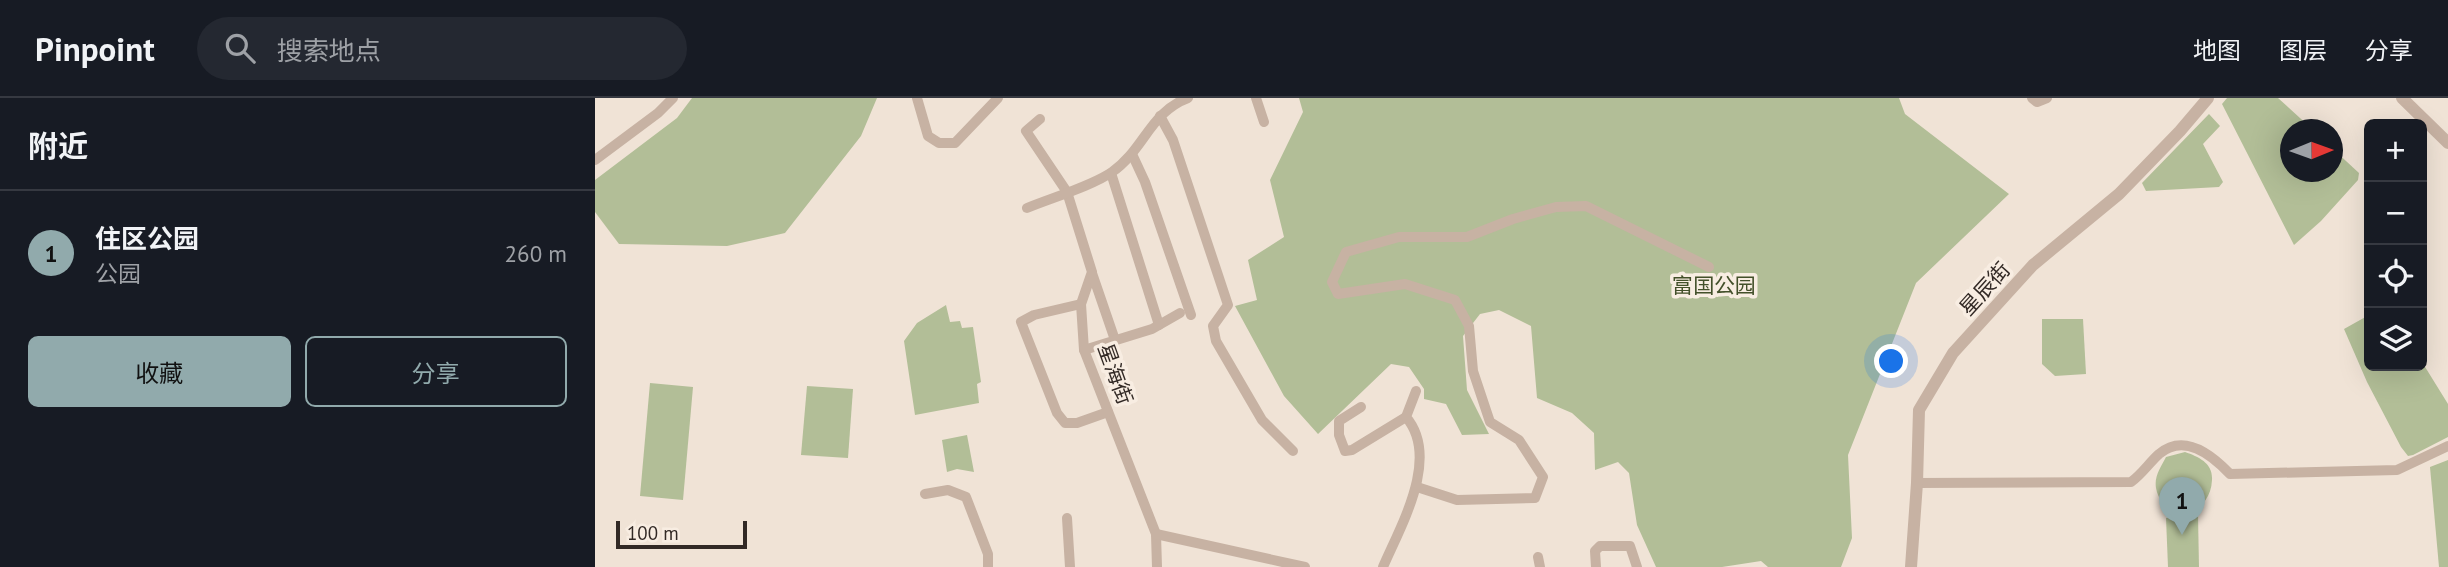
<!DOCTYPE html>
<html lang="zh">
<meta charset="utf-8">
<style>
:root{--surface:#171b24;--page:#242831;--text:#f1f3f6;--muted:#9ea1a6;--line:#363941;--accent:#91aaac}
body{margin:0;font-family:"PT Sans","Noto Sans SC",sans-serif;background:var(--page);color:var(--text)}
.controls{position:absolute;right:21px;top:21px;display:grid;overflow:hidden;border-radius:10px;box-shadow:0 7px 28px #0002}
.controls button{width:63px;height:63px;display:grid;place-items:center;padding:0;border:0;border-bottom:2px solid var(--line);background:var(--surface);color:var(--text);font:35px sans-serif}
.compass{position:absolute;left:1685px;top:21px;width:63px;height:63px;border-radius:50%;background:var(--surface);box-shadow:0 7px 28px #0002;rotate:89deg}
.scale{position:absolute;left:21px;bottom:18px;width:131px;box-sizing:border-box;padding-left:7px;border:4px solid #322925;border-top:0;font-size:19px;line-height:24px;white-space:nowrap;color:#322925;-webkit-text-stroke:5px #f8ede2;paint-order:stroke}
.you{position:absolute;left:1297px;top:264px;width:24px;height:24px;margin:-18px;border:5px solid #fff;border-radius:50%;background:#1a73e8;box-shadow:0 0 0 10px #1a73e833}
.badge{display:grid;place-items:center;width:46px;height:46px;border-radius:50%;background:var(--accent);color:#111;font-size:23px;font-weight:700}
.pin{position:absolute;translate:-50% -58px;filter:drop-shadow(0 2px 4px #0008)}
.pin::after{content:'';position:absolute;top:37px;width:24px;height:21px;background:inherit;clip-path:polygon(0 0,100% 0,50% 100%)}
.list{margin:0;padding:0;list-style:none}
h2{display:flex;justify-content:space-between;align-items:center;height:91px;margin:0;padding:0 28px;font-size:30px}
h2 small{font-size:23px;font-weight:400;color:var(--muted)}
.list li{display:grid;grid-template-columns:46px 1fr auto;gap:21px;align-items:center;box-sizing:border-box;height:126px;padding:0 28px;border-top:2px solid var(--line)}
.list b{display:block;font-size:26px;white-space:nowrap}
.list p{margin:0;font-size:23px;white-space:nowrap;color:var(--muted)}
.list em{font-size:23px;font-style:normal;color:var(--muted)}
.actions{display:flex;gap:14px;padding:21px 28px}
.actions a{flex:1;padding:16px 0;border:2px solid var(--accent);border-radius:10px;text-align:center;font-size:24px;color:var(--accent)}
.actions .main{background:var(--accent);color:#111}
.icon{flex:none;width:38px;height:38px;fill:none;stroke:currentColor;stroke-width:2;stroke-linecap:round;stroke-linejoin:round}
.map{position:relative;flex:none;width:1853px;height:469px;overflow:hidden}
header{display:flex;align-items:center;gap:42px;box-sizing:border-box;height:98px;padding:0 35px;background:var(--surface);border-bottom:2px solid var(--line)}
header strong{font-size:33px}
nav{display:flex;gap:38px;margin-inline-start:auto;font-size:24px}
.search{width:490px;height:63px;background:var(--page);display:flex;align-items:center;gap:18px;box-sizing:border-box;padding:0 24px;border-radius:38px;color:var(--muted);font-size:26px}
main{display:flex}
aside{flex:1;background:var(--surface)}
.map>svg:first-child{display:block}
.green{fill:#b2be97}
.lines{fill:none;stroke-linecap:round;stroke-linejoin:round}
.minor{stroke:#c7b2a3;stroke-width:10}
.tertiary{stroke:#c7b2a3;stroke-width:12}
.labels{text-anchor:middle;stroke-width:7;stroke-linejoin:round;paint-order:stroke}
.park-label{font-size:21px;fill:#43502a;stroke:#f8ede2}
.street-label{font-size:21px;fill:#322925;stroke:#f8ede2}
</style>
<header>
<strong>Pinpoint</strong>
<div class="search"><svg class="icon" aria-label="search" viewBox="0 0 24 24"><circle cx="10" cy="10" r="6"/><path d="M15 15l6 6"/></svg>搜索地点</div>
<nav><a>地图</a><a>图层</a><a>分享</a></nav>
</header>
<main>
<aside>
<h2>附近<small></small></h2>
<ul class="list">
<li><span class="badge">1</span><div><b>住区公园</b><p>公园</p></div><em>260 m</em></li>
</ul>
<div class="actions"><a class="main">收藏</a><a>分享</a></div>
</aside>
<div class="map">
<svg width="1853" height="469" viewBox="0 0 1853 469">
<rect width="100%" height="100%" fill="#f0e3d6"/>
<!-- green -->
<g class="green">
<polygon points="97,0 282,0 266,38 190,135 132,148 24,146 0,114 0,82 82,20"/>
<polygon points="704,0 1304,0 1310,16 1414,96 1321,185 1253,357 1257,440 1246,469 1173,469 1166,463 1127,469 1061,469 1042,427 1034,375 1023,364 1000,372 999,335 977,315 942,300 936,228 904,212 885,216 868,238 872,292 894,336 867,337 851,306 829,301 829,291 814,269 796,266 723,336 689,298 640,208 662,202 653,162 689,139 675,82 708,14"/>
<polygon points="1632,0 1683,0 1717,31 1696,32 1696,74 1738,74 1738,51 1764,75 1763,82 1726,123 1699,147 1627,6"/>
<polygon points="1614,16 1625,28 1608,46 1628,84 1624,89 1551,93 1547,85"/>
<polygon points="351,207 355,224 365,223 367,230 378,229 386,284 382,286 384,305 320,317 309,243 322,225"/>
<polygon points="1774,217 1774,268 1827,268 1827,264 1853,306 1853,339 1818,357 1813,358 1806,349 1772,284 1749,231"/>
<polygon points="1447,221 1488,221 1491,276 1460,278 1447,266"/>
<polygon points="55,285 98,289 88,402 45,398"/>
<polygon points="212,288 258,291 253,360 206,357"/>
<polygon points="372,337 379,374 362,371 352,374 347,342"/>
<path d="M1590,354C1604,359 1618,365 1617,382C1615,422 1567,423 1561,390C1559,378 1566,369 1571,359Z"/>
<polygon points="1853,362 1853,469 1844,469 1835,369"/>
<polygon points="1603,418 1604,469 1573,469 1571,420"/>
</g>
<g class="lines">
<!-- minor -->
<g class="minor">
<polyline points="322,0 333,38 344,45 360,45 403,0"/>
<polyline points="661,0 669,24"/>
<polyline points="1437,0 1442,4 1452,0"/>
<polyline points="565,18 578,42 633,207 618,228 621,243 667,322 698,353"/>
<polyline points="445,21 431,33 472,94 497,174 486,206 489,252 561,436 562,469"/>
<polyline points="537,56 550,84 596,217"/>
<polyline points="0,62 63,15 78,0"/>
<polyline points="516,75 564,227"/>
<path d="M432,110C456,100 497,88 517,74C549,52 555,14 593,0"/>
<polyline points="497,175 520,242"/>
<polyline points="486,206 439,217 426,224 462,315 470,325 482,325 513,314"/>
<polyline points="489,252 557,231 585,215"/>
<polyline points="766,309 744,323 744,337 750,353 757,352 811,319"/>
<path d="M1322,385L1536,384C1547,376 1554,365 1564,356C1589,335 1616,356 1635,376L1802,372L1853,348"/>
<polyline points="822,389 862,402 940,400 948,379 924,342 895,324 878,273 874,228 860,202 810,186 743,196 737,184 751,154 804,139 872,139 918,121 961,109 991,108 1114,169"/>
<polyline points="330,396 353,392 371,399 393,456 393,469"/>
<polyline points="472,420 475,469"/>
<polyline points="561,436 710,469"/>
<polyline points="943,459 945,469"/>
<path d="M788,469C805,429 846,360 811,319L821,293"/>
<polyline points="1001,469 1000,453 1005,448 1035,448 1042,469"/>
</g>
<!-- tertiary -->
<g class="tertiary">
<polyline points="1807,0 1853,45"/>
<polyline points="1316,469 1322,385 1324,312 1358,255 1438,167 1524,96 1585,33 1613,0"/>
</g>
</g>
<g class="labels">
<!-- park labels -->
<g class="park-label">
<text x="1119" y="195">富国公园</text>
</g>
<!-- street labels -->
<g class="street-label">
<text transform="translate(1390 191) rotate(-48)" y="7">星辰街</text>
<text transform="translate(520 276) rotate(70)" y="7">星海街</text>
</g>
</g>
</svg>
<div class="controls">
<button>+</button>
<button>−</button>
<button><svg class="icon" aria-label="locate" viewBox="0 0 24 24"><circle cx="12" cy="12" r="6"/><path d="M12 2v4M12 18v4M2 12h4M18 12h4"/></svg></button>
<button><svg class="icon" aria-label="layers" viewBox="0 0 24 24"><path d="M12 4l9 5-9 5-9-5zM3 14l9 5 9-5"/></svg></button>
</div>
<svg class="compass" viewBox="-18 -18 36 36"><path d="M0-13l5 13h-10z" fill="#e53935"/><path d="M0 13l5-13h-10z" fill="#9ea1a6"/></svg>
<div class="scale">100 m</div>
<div class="you"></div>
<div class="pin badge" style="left:1587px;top:437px">1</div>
</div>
</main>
